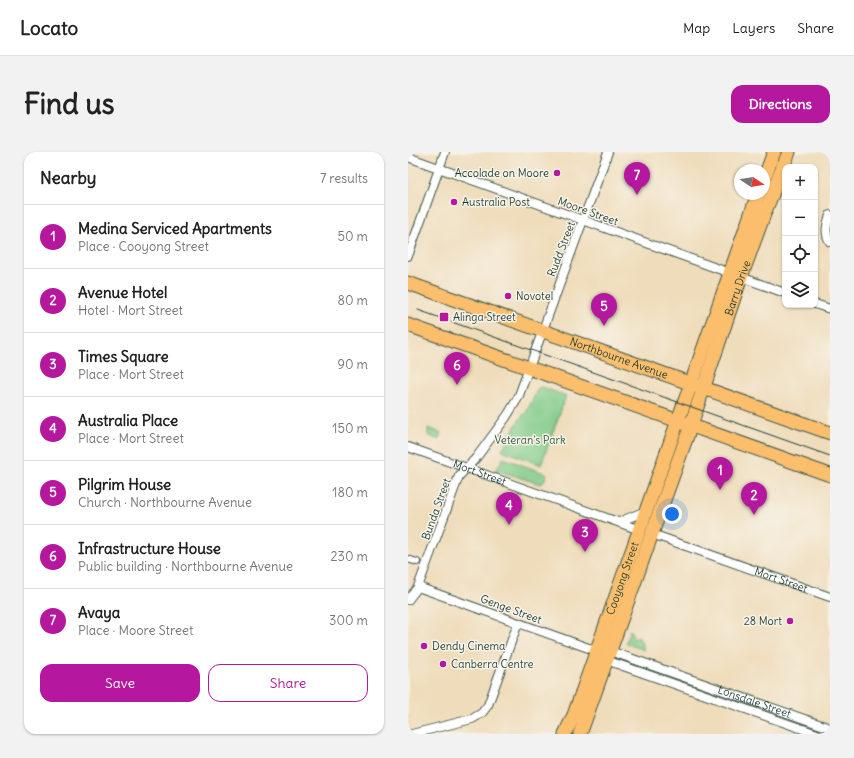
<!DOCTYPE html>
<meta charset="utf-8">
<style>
:root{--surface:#fff;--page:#f2f2f2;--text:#222;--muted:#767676;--line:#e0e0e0;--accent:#b5179e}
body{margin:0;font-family:Delius,sans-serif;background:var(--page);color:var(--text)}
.controls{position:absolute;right:12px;top:12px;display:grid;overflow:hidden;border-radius:8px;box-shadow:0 1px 3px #0004}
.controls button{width:36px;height:36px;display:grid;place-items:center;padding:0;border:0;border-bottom:1px solid var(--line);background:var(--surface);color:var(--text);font:20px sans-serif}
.compass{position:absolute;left:326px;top:12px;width:36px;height:36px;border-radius:50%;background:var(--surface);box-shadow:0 1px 3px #0004;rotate:102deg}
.you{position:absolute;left:264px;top:362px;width:14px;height:14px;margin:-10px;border:3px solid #fff;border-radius:50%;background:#1a73e8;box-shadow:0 0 0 6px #1a73e833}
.badge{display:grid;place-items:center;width:26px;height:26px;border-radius:50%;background:var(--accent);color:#fff;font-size:13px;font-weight:700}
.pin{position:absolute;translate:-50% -33px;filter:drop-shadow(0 1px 2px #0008)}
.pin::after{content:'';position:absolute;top:21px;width:14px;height:12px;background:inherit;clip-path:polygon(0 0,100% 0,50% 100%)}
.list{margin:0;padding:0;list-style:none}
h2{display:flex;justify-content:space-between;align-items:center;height:52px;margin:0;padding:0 16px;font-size:17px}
h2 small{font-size:13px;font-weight:400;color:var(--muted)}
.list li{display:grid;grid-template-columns:26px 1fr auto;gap:12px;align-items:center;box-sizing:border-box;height:64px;padding:0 16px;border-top:1px solid var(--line)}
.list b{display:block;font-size:15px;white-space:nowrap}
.list p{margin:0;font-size:13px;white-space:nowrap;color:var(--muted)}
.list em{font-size:13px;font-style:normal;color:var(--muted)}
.actions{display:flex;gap:8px;padding:12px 16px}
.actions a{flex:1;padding:9px 0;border:1px solid var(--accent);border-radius:12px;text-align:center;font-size:14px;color:var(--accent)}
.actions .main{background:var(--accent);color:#fff}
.icon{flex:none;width:22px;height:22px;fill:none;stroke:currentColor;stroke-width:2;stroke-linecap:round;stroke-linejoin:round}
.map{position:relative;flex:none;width:422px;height:582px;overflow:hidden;border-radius:12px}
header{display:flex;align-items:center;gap:24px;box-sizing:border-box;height:56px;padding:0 20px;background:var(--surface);border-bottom:1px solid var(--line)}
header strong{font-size:19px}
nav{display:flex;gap:22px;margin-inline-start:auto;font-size:14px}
.intro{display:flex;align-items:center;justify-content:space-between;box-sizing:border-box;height:96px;padding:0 24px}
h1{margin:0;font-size:28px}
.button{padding:10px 18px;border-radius:12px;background:var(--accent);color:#fff;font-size:14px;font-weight:700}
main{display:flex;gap:24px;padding:0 24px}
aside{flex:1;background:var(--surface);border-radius:12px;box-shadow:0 1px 3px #0004}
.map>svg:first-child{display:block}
.built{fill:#f1d0e4}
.green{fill:#81cb89;stroke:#50845e}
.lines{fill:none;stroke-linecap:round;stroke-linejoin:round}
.pedestrian-casing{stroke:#3e5548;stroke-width:8}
.minor-casing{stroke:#3e5548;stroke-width:10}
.primary-casing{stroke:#3e5548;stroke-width:15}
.trunk-casing{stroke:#3e5548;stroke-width:15}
.pedestrian{stroke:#fff;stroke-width:6}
.minor{stroke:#fff;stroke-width:8}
.primary{stroke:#fabe6d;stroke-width:13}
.trunk{stroke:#fabe6d;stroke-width:13}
.tram{stroke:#1f3d34;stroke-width:1}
.poi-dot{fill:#b5179e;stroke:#f7f3e8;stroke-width:1.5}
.labels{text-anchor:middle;stroke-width:3;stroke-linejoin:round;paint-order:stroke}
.poi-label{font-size:11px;fill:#1f3d34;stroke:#f7f3e8;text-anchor:start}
.street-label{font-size:11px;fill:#1f3d34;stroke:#f7f3e8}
.park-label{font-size:11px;fill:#335945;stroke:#f7f3e8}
</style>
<header>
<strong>Locato</strong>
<nav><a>Map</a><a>Layers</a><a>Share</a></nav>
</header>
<div class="intro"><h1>Find us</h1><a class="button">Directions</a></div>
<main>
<aside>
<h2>Nearby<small>7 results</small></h2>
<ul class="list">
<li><span class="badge">1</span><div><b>Medina Serviced Apartments</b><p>Place · Cooyong Street</p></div><em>50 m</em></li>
<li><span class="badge">2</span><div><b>Avenue Hotel</b><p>Hotel · Mort Street</p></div><em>80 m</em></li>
<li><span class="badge">3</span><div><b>Times Square</b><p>Place · Mort Street</p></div><em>90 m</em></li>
<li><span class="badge">4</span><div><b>Australia Place</b><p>Place · Mort Street</p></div><em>150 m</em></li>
<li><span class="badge">5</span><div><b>Pilgrim House</b><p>Church · Northbourne Avenue</p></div><em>180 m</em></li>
<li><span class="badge">6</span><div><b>Infrastructure House</b><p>Public building · Northbourne Avenue</p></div><em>230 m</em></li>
<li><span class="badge">7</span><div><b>Avaya</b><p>Place · Moore Street</p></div><em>300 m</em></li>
</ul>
<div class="actions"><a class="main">Save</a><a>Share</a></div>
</aside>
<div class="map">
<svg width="422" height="582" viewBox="0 0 422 582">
<rect width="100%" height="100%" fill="#f7f3e8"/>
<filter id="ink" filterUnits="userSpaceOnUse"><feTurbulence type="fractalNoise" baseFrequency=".025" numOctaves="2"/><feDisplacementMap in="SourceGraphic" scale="8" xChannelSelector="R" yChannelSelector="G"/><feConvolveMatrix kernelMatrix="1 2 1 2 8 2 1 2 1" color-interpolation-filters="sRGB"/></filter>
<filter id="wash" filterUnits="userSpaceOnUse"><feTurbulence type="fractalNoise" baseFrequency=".012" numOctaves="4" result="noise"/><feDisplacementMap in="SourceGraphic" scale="16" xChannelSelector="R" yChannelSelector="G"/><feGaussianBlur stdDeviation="0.9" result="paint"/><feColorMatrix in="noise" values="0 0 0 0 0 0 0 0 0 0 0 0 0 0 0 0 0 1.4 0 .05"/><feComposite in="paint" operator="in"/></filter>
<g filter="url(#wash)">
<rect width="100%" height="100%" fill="#efdcba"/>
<!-- built -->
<polygon class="built" points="0,19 5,28 0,43"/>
<!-- green -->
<g class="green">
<polygon points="134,235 158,244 133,313 94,298 111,268 119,259 130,236"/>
<polygon points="20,276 33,281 30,288 20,283"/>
<polygon points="95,306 139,322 136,330 132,332 88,318"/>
<polygon points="222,478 226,487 231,485 236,498 220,492 218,490"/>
</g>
</g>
<g filter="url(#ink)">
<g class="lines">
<!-- pedestrian casing -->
<g class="pedestrian-casing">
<polyline id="pedestrian" points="0,407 9,410"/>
</g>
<!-- minor casing -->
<g class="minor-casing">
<g id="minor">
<polyline points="0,5 322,121"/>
<path d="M422,63C419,72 416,81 422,90"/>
<polyline points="0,104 37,0"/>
<polyline points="333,125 377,141"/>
<polyline points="407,152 422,157"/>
<path id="s1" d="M0,295L232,378"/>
<polyline points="211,370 235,360 238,356"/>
<path id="s2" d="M244,382L422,445"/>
<polyline points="10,435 189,499"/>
<polyline points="0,448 10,435 51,324 68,306 99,264 110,246 200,0"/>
<path id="s3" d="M202,499L422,576"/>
<polyline points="198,508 409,582"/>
<polyline points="4,582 64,567 74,561 80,553 110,471"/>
</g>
</g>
<!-- primary casing -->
<g class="primary-casing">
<g id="primary">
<polyline points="356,27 366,0"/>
<path id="s4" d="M157,582L166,563L350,42"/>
<path id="s5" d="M172,582L283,273L333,125L358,57L381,0"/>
</g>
</g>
<!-- trunk casing -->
<g class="trunk-casing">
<g id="trunk">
<path id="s6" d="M0,131L422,281"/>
<polyline points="0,173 422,323"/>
</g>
</g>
<!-- pedestrian -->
<use href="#pedestrian" class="pedestrian"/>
<!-- minor -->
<use href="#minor" class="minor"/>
<!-- primary -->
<use href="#primary" class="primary"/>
<!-- trunk -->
<use href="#trunk" class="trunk"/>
<!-- tram -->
<polyline class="tram" points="10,158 422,304"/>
</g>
</g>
<!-- markers -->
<g class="poi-dot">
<circle cx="149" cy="21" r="4"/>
<circle cx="46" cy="50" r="4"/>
<circle cx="100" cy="144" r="4"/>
<rect x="31" y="160" width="10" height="10" rx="2"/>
<circle cx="382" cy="469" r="4"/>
<circle cx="16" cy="494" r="4"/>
<circle cx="35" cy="512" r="4"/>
</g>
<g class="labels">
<!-- poi labels -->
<g class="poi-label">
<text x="141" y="25" text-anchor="end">Accolade on Moore</text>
<text x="54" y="54">Australia Post</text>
<text x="108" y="148">Novotel</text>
<text x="45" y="169">Alinga Street</text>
<text x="374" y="473" text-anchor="end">28 Mort</text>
<text x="24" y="498">Dendy Cinema</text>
<text x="43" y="516">Canberra Centre</text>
</g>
<!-- street labels -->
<g class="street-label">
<text transform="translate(180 59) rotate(20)" y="4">Moore Street</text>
<text transform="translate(153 97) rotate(-69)" y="4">Rudd Street</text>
<text dy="4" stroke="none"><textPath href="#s5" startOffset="473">Barry Drive</textPath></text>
<text dy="4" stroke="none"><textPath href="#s6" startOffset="224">Northbourne Avenue</textPath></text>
<text dy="4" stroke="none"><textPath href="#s1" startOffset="76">Mort Street</textPath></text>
<text transform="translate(28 357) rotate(-70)" y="4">Bunda Street</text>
<text dy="4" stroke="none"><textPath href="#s4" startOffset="166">Cooyong Street</textPath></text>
<text dy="4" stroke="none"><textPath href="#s2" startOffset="137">Mort Street</textPath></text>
<text transform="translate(103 457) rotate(20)" y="4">Genge Street</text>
<text dy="4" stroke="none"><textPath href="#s3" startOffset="153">Lonsdale Street</textPath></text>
</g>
<!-- park labels -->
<g class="park-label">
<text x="122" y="292">Veteran's Park</text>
</g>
</g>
</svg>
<div class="controls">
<button>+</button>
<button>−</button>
<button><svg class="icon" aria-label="locate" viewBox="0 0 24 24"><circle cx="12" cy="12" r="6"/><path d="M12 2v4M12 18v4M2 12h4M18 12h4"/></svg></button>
<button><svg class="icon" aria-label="layers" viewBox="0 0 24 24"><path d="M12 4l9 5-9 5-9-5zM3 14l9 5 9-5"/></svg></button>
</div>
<svg class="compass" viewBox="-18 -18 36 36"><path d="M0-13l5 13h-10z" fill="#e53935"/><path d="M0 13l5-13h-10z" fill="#767676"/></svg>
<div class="you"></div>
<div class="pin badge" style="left:312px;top:338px">1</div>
<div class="pin badge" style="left:346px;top:363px">2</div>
<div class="pin badge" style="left:177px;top:400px">3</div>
<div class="pin badge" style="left:101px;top:373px">4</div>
<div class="pin badge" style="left:196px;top:174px">5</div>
<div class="pin badge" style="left:49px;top:233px">6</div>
<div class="pin badge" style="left:229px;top:43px">7</div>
</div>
</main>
